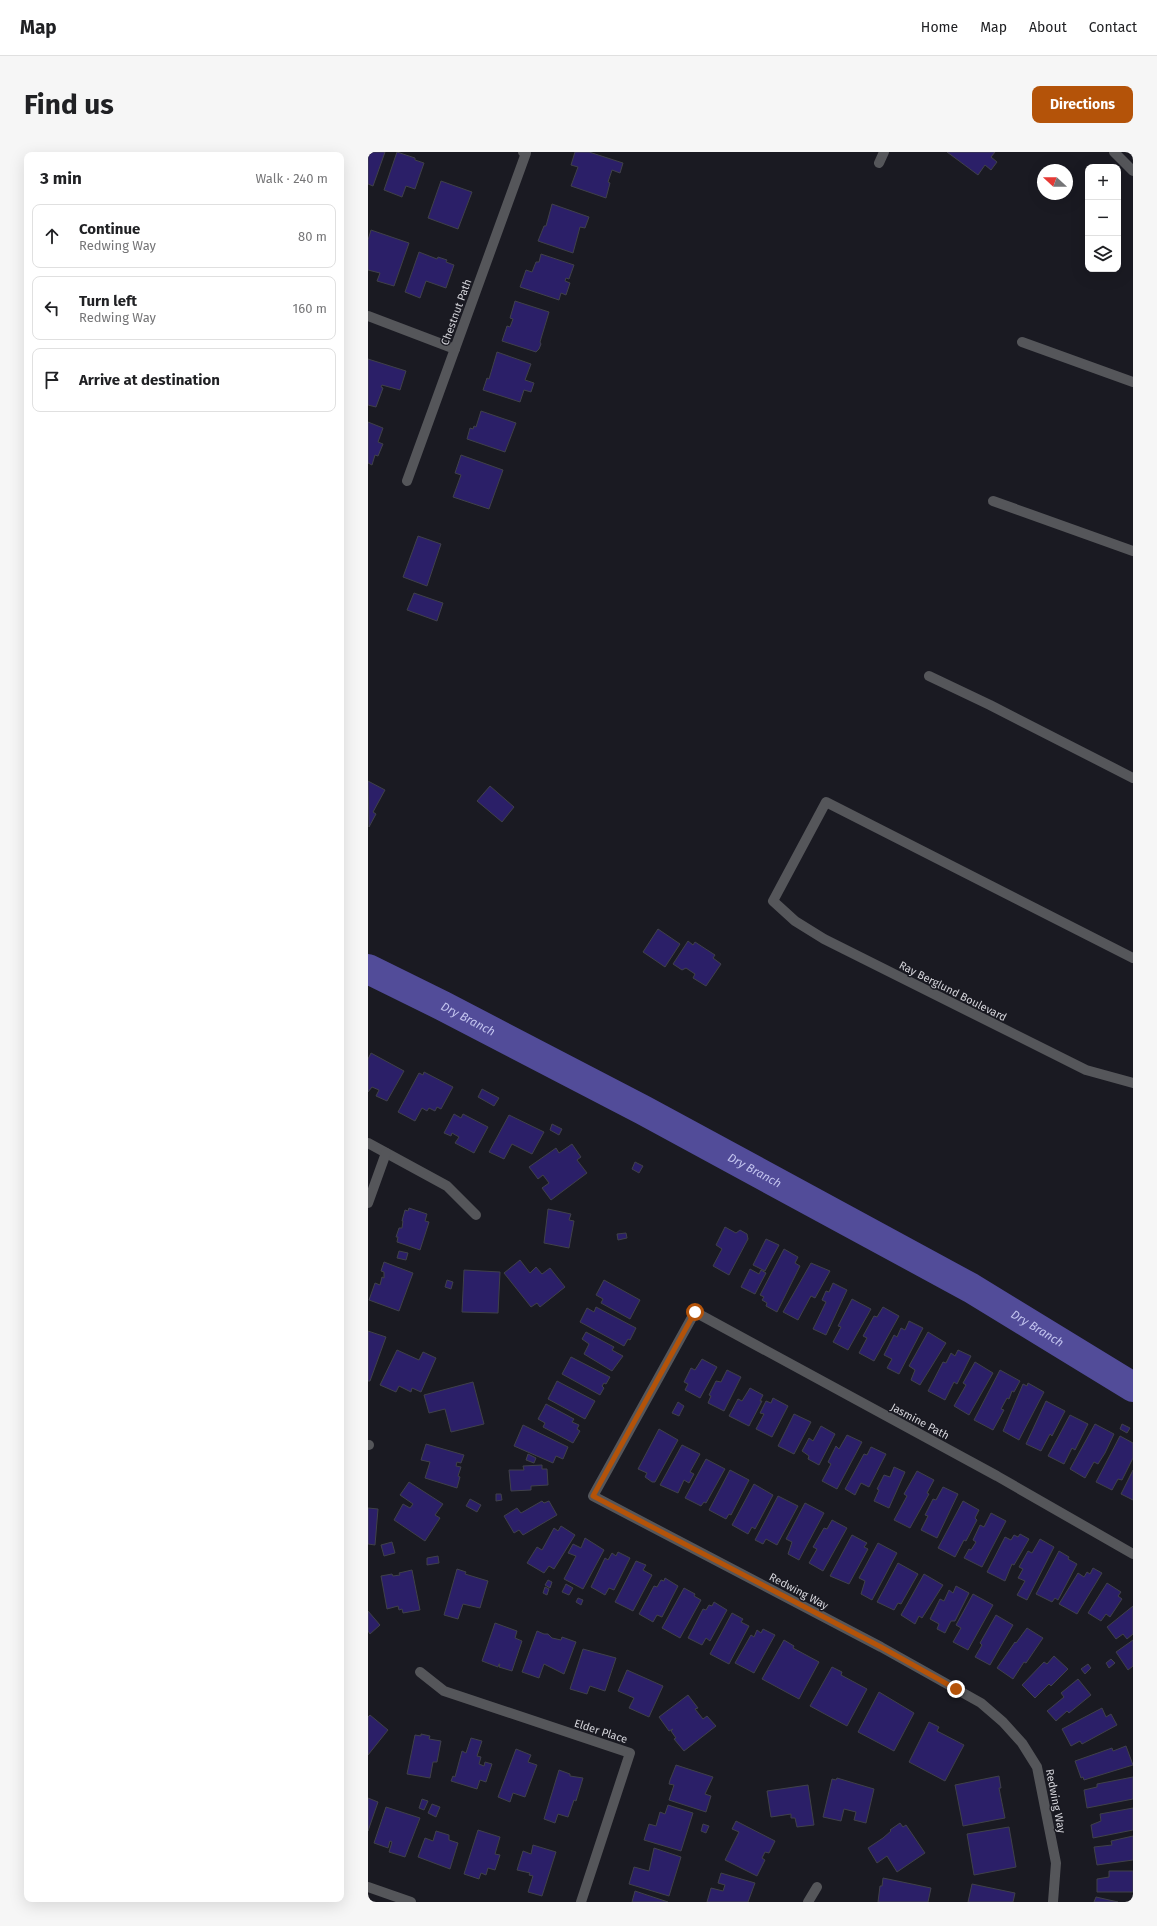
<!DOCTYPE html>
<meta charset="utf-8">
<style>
:root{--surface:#fff;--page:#f6f6f6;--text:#202124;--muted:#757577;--line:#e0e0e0;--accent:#b45309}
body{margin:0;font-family:"Fira Sans",sans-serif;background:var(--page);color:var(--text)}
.controls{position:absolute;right:12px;top:12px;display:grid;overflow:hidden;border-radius:8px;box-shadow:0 4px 16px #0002}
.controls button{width:36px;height:36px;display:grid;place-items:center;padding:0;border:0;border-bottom:1px solid var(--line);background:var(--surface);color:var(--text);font:20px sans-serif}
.compass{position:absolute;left:669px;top:12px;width:36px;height:36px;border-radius:50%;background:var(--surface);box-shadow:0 4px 16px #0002;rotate:291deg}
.stop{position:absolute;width:12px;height:12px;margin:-9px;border:3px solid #b45309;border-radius:50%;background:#fff}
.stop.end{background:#b45309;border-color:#fff;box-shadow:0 1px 4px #0008}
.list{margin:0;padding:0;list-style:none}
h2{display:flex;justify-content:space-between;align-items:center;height:52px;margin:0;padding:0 16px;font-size:17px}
h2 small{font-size:13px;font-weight:400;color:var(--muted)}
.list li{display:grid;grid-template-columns:26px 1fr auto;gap:12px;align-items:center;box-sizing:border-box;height:64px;margin:0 8px 8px;padding:0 8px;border:1px solid var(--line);border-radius:8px}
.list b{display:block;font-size:15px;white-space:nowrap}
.list p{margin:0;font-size:13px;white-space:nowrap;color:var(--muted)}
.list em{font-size:13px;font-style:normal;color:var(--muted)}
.icon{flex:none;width:22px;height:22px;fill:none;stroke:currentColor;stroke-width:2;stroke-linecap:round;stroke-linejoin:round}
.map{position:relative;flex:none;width:765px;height:1750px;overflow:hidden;border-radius:8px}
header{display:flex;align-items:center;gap:24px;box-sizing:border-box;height:56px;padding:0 20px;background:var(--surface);border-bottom:1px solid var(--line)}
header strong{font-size:19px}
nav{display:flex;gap:22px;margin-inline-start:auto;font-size:14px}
.intro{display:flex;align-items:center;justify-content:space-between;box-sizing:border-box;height:96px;padding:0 24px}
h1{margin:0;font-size:28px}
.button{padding:10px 18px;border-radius:8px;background:var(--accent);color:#fff;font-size:14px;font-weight:700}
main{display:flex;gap:24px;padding:0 24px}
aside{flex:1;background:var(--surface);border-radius:8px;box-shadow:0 4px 16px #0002}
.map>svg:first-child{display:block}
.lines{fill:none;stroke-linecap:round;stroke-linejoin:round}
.river{stroke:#524c99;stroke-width:30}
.building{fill:#2b1f68;stroke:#40414a}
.minor{stroke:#55565a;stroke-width:10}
.route{stroke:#b45309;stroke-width:5}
.labels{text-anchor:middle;stroke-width:3;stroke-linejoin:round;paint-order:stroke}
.street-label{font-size:11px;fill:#d4d4da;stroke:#1a1a22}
.water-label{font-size:12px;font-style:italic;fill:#c3c4ef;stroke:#1a1a22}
</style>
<header>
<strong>Map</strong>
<nav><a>Home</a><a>Map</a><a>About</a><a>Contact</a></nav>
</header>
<div class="intro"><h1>Find us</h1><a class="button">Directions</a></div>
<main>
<aside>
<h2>3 min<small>Walk · 240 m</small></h2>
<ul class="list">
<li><svg class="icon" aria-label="ahead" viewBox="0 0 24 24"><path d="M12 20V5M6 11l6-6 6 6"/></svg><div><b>Continue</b><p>Redwing Way</p></div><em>80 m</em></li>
<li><svg class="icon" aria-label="left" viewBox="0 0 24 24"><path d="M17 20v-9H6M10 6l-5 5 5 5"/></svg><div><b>Turn left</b><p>Redwing Way</p></div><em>160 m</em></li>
<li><svg class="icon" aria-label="arrive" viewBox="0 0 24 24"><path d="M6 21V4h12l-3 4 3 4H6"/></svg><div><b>Arrive at destination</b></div></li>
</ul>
</aside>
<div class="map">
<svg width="765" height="1750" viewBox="0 0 765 1750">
<rect width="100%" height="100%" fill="#1a1a22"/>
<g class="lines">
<!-- river -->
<path class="river" id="s1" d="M0,817L75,854L275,958L603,1136L765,1235"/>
</g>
<!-- building -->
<g class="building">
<polygon points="0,0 17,0 5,34 0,32"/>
<polygon points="29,0 47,6 47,8 56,11 47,37 38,34 34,45 16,38"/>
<polygon points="207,0 221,0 255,11 252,21 244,18 240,30 242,31 238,46 203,34 210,15 203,13"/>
<polygon points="579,0 627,0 623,5 629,10 623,18 617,13 610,23"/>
<polygon points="73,29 104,40 90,77 60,66"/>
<polygon points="184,52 221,65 217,76 212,75 205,101 170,89 176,74 178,74"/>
<polygon points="3,78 41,91 26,134 9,129 12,121 0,118 0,88"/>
<polygon points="51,100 69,107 70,105 79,108 78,110 86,113 78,136 58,129 52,146 37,140"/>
<polygon points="173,102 206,113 201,127 198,126 197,129 202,131 198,143 193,141 191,148 152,135 158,118 164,120 168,110 171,110"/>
<polygon points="147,149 181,160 172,190 173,192 171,197 168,200 134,189 139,174 142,175 145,167 142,166"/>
<polygon points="129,200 163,212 157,228 166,231 163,240 156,238 152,250 115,238 119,226 121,227"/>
<polygon points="0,207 38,219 32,238 14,233 13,235 15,236 8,255 0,253"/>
<polygon points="113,259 148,271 137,300 99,287 102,276 105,277 106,274 108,275"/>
<polygon points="0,270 15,276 10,290 15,292 10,304 7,303 4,313 0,311"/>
<polygon points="93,303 135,318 121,357 85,345 93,323 87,321"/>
<polygon points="50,384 73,392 59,434 35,425"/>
<polygon points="46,441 75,451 69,469 39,458"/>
<polygon points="0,629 17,638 5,660 8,662 1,675"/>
<polygon points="122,634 146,655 134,670 109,649"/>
<polygon points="290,777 312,792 297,815 275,800"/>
<polygon points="320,789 325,793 327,790 347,803 345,806 353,812 338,834 325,826 327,822 318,816 314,818 305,812"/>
<polygon points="3,901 36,919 19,949 8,944 11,938 4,935 0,940 0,907"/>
<polygon points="56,920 85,935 73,957 69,955 67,959 61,956 59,959 54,956 47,969 30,960 51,921 55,923"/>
<polygon points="114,937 131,946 126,954 110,945"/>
<polygon points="86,962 93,966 95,962 120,975 106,1001 87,991 91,985 84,981 83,984 76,981"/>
<polygon points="141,963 176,980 164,1002 144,992 136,1007 121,1000"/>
<polygon points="184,972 194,977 191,983 182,978"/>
<polygon points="204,992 213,1005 209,1008 219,1021 183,1048 174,1036 181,1031 175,1023 170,1027 161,1015 188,996 191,1001"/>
<polygon points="267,1010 275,1014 271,1021 264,1017"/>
<polygon points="41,1056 59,1062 57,1069 61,1070 52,1098 29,1090 30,1085 28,1085 31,1076 34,1076 35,1069 34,1069 37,1058 40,1059"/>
<polygon points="180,1057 203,1062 201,1068 206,1069 201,1096 176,1091"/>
<polygon points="357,1075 368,1081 372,1078 379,1082 380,1087 361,1123 345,1114 354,1097 348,1093"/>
<polygon points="258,1081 259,1086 250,1088 249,1082"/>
<polygon points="398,1087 411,1093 397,1119 385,1113"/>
<polygon points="416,1097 430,1105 427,1111 432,1114 409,1160 398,1154 399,1151 394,1148 396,1145 392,1143"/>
<polygon points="31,1099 40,1101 38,1108 29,1106"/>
<polygon points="152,1108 162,1121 168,1115 174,1122 182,1116 197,1135 172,1155 169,1151 163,1155 136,1121"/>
<polygon points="16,1110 45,1121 31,1159 1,1148 7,1131 12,1133 14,1125 16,1126 16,1120 13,1119"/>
<polygon points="443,1111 462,1119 447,1146 443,1144 430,1168 415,1160"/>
<polygon points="382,1117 391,1122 393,1118 398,1121 387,1142 373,1135"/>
<polygon points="96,1118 132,1120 130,1161 94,1160"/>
<polygon points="79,1128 85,1130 83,1137 77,1135"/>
<polygon points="236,1128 272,1148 262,1167 233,1151 235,1147 228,1143"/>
<polygon points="465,1131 479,1138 458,1183 445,1177 458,1150 454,1148 458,1139 461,1140"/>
<polygon points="484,1147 503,1157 480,1198 465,1190 473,1175 470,1174"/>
<polygon points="228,1155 268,1176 262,1188 260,1187 256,1194 212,1170 219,1156 226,1160"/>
<polygon points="515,1155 531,1164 506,1209 491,1201 499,1186 495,1184 506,1164 509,1165"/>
<polygon points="541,1169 555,1176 531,1222 519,1216 524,1207 516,1203 526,1183 529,1185 533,1176 537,1178"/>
<polygon points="0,1179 18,1185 2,1229 0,1229"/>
<polygon points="218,1180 246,1195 244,1198 255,1204 244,1219 216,1202 221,1192 214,1187"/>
<polygon points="560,1180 578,1191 552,1233 543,1228 547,1218 541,1214"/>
<polygon points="29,1198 51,1208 55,1200 68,1206 53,1240 44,1236 43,1240 31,1234 28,1240 12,1233"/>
<polygon points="590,1198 603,1204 589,1232 586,1230 577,1248 560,1239 575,1210 578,1211 583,1201 587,1204"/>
<polygon points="203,1205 242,1225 238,1232 236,1231 234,1234 236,1236 232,1243 194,1222"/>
<polygon points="334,1207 349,1215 332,1246 317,1238 320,1232 316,1230 323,1216 327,1218"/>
<polygon points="607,1210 625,1221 601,1263 586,1254 598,1233 595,1231"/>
<polygon points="359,1218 373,1225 356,1259 340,1251 343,1244 341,1243 348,1229 353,1230"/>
<polygon points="632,1218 652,1229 646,1240 644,1239 641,1247 639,1246 633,1257 636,1258 625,1278 606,1268"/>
<polygon points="189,1229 227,1249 217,1267 180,1247"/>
<polygon points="105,1230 116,1272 83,1280 77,1257 61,1261 56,1243"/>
<polygon points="660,1231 676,1240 651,1288 635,1279 655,1232 659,1234"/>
<polygon points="382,1236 395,1243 392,1249 394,1249 381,1274 361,1264 370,1247 374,1249"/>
<polygon points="405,1246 420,1254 404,1285 388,1277 396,1262 392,1261 398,1249 403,1251"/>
<polygon points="678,1249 697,1259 684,1284 682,1282 673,1299 658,1292"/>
<polygon points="310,1250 316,1254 311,1264 304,1261"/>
<polygon points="178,1252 206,1267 204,1270 211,1273 209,1277 212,1279 205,1291 175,1275 177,1271 170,1267"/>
<polygon points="426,1262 443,1270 426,1302 410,1294"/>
<polygon points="702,1263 720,1272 707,1298 704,1296 696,1312 680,1304"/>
<polygon points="727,1272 746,1282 737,1301 730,1312 726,1310 717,1326 702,1317"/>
<polygon points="754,1272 762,1276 759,1281 752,1277"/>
<polygon points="155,1273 200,1295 195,1307 188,1304 185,1311 146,1294"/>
<polygon points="453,1274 467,1282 451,1313 440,1307 441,1304 434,1299 441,1286 445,1289"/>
<polygon points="291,1277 310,1288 287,1330 284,1330 277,1325 279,1321 270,1317"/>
<polygon points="479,1283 494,1290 469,1337 454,1329 463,1312 460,1310 468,1294 471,1297"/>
<polygon points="752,1284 765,1291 765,1306 754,1328 750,1327 744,1338 728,1330"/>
<polygon points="58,1292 96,1303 93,1311 89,1310 88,1314 93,1315 90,1324 92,1325 89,1336 57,1326 62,1310 53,1308"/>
<polygon points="314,1293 332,1302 322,1320 326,1322 321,1331 316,1328 310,1341 292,1333"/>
<polygon points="503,1295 518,1302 501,1335 493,1331 487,1343 477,1337 496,1302 499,1303"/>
<polygon points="160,1302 168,1306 166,1311 158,1308"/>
<polygon points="338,1307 357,1317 338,1351 336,1350 333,1354 317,1346"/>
<polygon points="174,1313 174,1317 179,1317 180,1333 163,1334 163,1338 143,1339 141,1318 156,1318 155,1314"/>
<polygon points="526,1315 537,1320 521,1356 506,1349 511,1338 509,1337 516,1323 522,1325"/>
<polygon points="362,1318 381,1328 363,1363 361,1362 358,1367 341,1358"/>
<polygon points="765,1318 765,1348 753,1342"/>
<polygon points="549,1319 566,1328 559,1341 561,1342 542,1376 526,1368 539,1344 536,1342"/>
<polygon points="41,1330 75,1352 67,1363 72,1366 57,1389 26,1368 35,1352 42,1356 45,1352 32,1343"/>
<polygon points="386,1332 405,1343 387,1377 384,1375 380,1382 364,1373"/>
<polygon points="575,1335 590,1342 569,1386 553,1378 560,1364 557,1363 565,1347 568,1348"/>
<polygon points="128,1342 133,1342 134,1348 128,1349"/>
<polygon points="410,1344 430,1354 409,1393 398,1387 395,1392 387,1388"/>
<polygon points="102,1347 113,1353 109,1360 98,1354"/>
<polygon points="174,1349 176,1351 181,1349 189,1363 155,1383 151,1378 146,1381 136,1364 149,1356 153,1361"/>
<polygon points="595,1349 611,1358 607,1366 609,1368 598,1389 596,1388 587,1405 570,1396"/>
<polygon points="437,1351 456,1361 431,1408 420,1402 424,1390 418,1387"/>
<polygon points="0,1356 10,1357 7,1393 0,1392"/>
<polygon points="623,1361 638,1369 614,1415 596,1406 601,1397 603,1398 608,1390 605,1388 612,1373 616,1375"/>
<polygon points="464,1368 479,1376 455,1419 441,1411 449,1397 445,1395 456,1376 459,1377"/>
<polygon points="193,1374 207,1383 186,1417 181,1414 176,1421 159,1411 169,1395 174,1398 186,1376 190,1379"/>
<polygon points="652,1382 661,1387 646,1413 644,1412 637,1429 619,1420 637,1385 643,1388 646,1383 650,1385"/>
<polygon points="484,1383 499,1391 496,1395 500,1397 481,1432 462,1424"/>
<polygon points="217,1386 236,1398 215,1437 196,1427 208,1404 200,1401 205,1392 213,1396"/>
<polygon points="672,1387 686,1395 659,1448 649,1443 657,1429 650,1426 655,1417 651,1415 660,1399 664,1401"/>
<polygon points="24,1390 27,1401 16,1404 13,1393"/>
<polygon points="510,1391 529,1401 504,1448 493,1442 497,1429 491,1426"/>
<polygon points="691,1399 701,1405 700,1407 709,1412 690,1448 687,1446 684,1450 668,1442"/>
<polygon points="250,1400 262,1406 246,1438 241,1436 237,1443 223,1435 237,1406 240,1408 244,1401 248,1404"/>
<polygon points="70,1404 71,1411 59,1413 59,1406"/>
<polygon points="268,1409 278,1413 275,1418 284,1423 265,1459 247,1450"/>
<polygon points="530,1411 550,1422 533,1452 530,1451 526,1458 509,1450"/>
<polygon points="725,1416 734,1421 709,1462 691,1452 710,1421 716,1425 719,1420 722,1422"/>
<polygon points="89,1417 98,1420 97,1422 120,1429 112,1456 95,1452 90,1467 76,1463"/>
<polygon points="44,1418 52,1458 35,1461 34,1457 31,1458 30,1454 19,1457 13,1424 24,1422 25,1424 32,1423 31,1421"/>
<polygon points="556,1422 575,1433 554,1466 551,1464 547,1472 533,1463"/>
<polygon points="297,1426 310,1434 294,1465 289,1463 285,1470 271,1462 286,1434 289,1435 293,1428 296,1429"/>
<polygon points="180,1428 184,1430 182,1436 177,1433"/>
<polygon points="739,1431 753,1440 750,1444 754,1447 742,1465 738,1462 733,1469 720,1461"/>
<polygon points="198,1432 205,1436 201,1443 194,1440"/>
<polygon points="588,1434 601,1441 587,1469 583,1469 577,1481 569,1477 571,1472 562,1467 572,1447 576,1449 581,1438 585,1441"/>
<polygon points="177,1435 181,1437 179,1443 175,1441"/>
<polygon points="316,1436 327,1442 326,1444 333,1448 312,1486 294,1476"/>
<polygon points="605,1442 625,1453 600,1498 585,1490 593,1476 588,1473"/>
<polygon points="210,1446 215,1448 213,1453 208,1450"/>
<polygon points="346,1450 359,1458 342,1489 338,1486 334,1493 320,1486 335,1457 338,1458 341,1453 344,1454"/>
<polygon points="765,1454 765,1482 759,1487 755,1482 748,1487 739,1475"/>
<polygon points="0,1459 12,1473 2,1482 0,1479"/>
<polygon points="364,1461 375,1467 373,1470 381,1474 361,1512 342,1502"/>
<polygon points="628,1463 645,1473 622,1513 607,1505 614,1493 612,1491"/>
<polygon points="127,1471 149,1479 147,1486 154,1489 144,1519 131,1515 132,1512 131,1512 130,1515 114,1509"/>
<polygon points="659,1476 675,1486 658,1511 656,1510 645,1527 629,1516 647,1490 648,1491"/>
<polygon points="395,1477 407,1483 386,1521 367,1511 383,1483 386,1485 389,1478 393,1481"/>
<polygon points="169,1479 176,1482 180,1482 184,1486 193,1488 194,1485 208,1490 196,1522 176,1512 171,1526 154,1520"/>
<polygon points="416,1488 426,1494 425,1496 451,1510 431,1547 394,1527"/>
<polygon points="765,1488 765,1514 760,1518 748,1500"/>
<polygon points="215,1497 248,1506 237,1539 222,1534 219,1542 202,1537"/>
<polygon points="686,1504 700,1517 683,1534 681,1532 667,1546 654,1533 676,1510 679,1512"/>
<polygon points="743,1507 747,1511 741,1516 738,1511"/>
<polygon points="720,1512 723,1516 717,1522 713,1517"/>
<polygon points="464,1515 474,1520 473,1523 499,1537 479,1574 442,1554"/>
<polygon points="259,1518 295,1534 281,1565 261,1556 266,1546 250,1539"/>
<polygon points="710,1527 723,1543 701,1561 699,1559 688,1569 679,1559 696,1545 693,1541"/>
<polygon points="511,1540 546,1561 526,1599 490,1580"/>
<polygon points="320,1543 330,1556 327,1557 335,1567 339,1564 348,1574 316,1599 306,1587 308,1586 303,1579 305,1577 301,1579 291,1565"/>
<polygon points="734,1556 738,1565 743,1562 749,1573 714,1592 712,1589 703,1594 694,1577"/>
<polygon points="2,1563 20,1578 0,1603 0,1565"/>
<polygon points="561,1570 571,1575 569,1579 596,1593 577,1629 541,1610"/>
<polygon points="53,1582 62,1584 61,1587 73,1589 69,1610 65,1610 62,1626 39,1622 47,1583 53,1584"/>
<polygon points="103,1586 114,1589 109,1604 113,1605 111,1612 116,1614 117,1610 124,1612 118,1630 112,1628 109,1637 83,1629 85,1624 87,1625 94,1599 98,1601"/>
<polygon points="758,1594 765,1613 716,1628 715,1625 713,1626 707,1609 744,1596 745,1599"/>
<polygon points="148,1597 163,1603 160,1610 169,1613 157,1645 145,1641 142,1650 130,1645"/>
<polygon points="308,1613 345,1625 337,1642 343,1644 338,1660 301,1648 306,1633 301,1632 302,1628"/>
<polygon points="191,1618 202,1622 202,1624 215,1626 208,1649 206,1648 200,1665 190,1662 187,1671 176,1667"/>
<polygon points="631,1624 633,1636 631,1636 637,1666 595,1674 587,1633"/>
<polygon points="765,1625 765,1647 719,1656 716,1638 729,1635 729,1632"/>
<polygon points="469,1626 506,1637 498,1671 486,1668 488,1660 476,1657 473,1669 455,1665 464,1627 468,1628"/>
<polygon points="440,1633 446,1673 429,1675 427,1666 423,1666 423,1662 403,1665 399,1639"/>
<polygon points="0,1646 10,1650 0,1679"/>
<polygon points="54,1647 60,1649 56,1658 51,1656"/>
<polygon points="64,1652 72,1655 68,1665 60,1661"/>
<polygon points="300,1653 325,1661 313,1699 276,1688 281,1672 288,1674 292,1660 297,1662"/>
<polygon points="18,1655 52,1666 37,1705 21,1700 24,1690 22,1689 20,1696 6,1691"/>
<polygon points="765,1656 765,1678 725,1686 723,1673 733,1669 732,1662"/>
<polygon points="368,1669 407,1689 401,1701 397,1700 394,1706 397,1708 389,1724 357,1708 371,1680 364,1677"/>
<polygon points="532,1671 535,1675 538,1673 557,1701 529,1720 519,1704 509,1711 500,1696 515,1686 523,1679 522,1678"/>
<polygon points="335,1672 341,1674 338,1681 333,1679"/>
<polygon points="641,1675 648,1715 606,1723 599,1682"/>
<polygon points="110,1678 132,1685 127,1702 132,1703 127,1718 120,1716 118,1723 113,1721 111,1727 96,1722"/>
<polygon points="68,1679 81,1683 81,1688 90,1691 82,1717 50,1705 57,1686 65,1689"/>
<polygon points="765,1684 765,1708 729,1713 726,1695 744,1693 743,1689"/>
<polygon points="165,1693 188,1700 174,1744 160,1740 165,1724 161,1723 162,1721 149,1718 155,1699 163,1702"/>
<polygon points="286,1696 313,1705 301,1744 261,1732 266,1715 281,1719"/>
<polygon points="741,1719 765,1719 765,1740 729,1740 729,1727 741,1725"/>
<polygon points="353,1721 387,1731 380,1750 339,1750 343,1736 355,1739 357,1733 350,1731"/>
<polygon points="515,1726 563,1736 560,1750 510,1750 512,1734 514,1734"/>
<polygon points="604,1732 647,1741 645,1750 600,1750"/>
<polygon points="267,1739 300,1750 264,1750"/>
<polygon points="728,1745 750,1750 726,1750"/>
</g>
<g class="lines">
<!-- minor -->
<g class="minor">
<polyline points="746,0 765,19"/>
<polyline points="511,11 516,0"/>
<polyline points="0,164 87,197"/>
<polyline points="654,190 765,230"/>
<polyline points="39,329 158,1 155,0"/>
<polyline points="625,349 765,399"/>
<polyline points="561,524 622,553 765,626"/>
<polyline points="765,806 458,650 405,749 427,769 456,787 718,918 765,931"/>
<polyline points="0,991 79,1034 108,1063"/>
<polyline points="0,1051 18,1001"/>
<polyline points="0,1293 1,1293"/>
<polyline points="52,1520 76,1539 262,1601 213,1750"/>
<polyline points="0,1735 43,1750"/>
<polyline points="440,1750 449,1735"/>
<polyline points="685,1750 688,1711 669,1615 654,1591 635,1570 613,1551 513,1495 225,1344 327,1160 629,1324 765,1402"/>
</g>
</g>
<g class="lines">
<!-- route -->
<polyline class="route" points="327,1160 225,1344 513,1495 588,1537"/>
</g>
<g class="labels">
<!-- street labels -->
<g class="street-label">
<text transform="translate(88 160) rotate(-70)" y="4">Chestnut Path</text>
<text transform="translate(585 839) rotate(27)" y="4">Ray Berglund Boulevard</text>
<text transform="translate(552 1269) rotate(28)" y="4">Jasmine Path</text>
<text transform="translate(431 1439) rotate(28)" y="4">Redwing Way</text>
<text transform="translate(233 1579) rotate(18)" y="4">Elder Place</text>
<text transform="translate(688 1649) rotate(79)" y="4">Redwing Way</text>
</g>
<!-- water labels -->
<g class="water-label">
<text dy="4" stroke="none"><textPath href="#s1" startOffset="112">Dry Branch</textPath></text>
<text dy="4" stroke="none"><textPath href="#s1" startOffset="436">Dry Branch</textPath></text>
<text dy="4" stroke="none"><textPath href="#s1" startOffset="760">Dry Branch</textPath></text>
</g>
</g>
</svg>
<div class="controls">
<button>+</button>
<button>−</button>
<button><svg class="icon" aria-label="layers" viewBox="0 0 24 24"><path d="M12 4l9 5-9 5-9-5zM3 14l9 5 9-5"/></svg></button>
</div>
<svg class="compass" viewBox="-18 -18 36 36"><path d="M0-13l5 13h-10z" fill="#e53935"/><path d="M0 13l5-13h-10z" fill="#757577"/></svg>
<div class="stop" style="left:327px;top:1160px"></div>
<div class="stop end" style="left:588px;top:1537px"></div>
</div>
</main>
